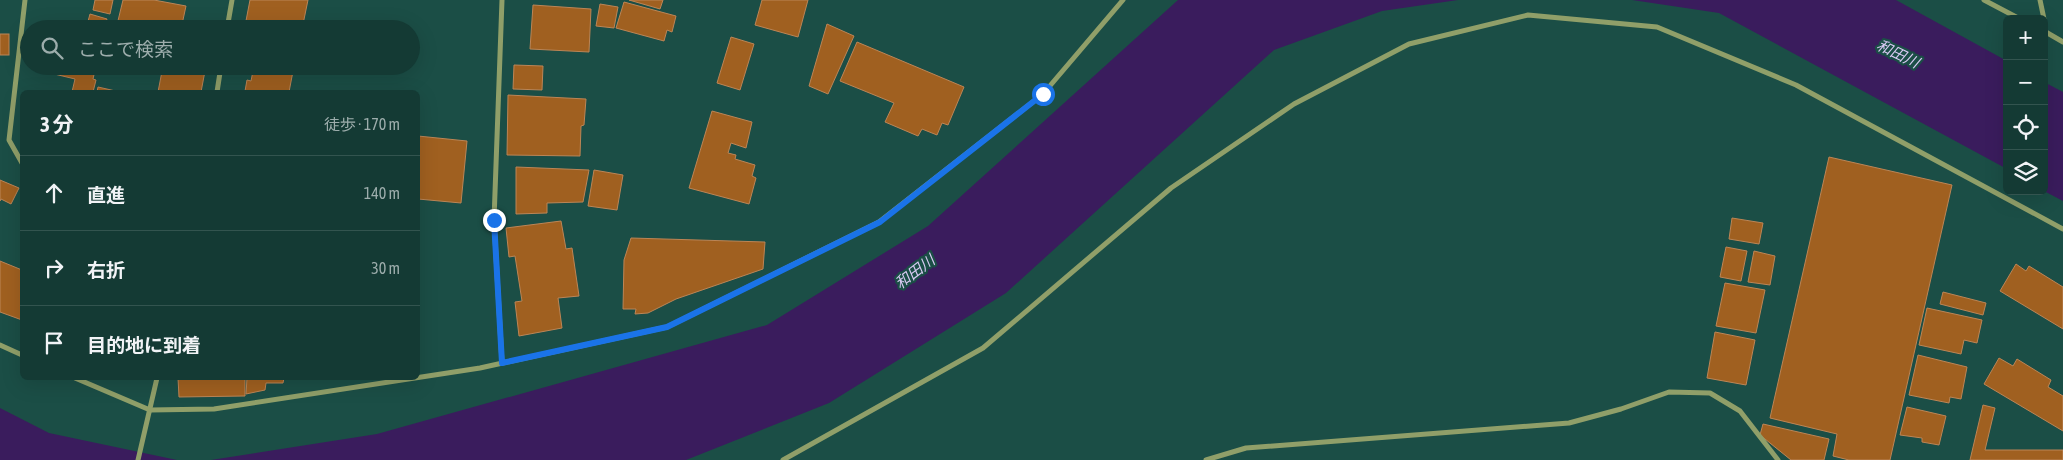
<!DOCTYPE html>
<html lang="ja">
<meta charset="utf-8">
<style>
:root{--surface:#143a34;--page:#214540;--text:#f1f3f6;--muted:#9dadac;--line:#33544f}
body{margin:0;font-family:"Asap Condensed","Noto Sans JP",sans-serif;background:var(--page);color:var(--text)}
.controls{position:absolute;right:15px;top:15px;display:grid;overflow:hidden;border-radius:8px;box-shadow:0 5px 20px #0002}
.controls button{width:45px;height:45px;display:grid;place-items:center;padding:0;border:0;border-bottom:1px solid var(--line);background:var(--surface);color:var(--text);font:25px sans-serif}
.stop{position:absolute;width:15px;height:15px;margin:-11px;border:4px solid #1a73e8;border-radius:50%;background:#fff}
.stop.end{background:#1a73e8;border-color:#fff;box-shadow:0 1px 5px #0008}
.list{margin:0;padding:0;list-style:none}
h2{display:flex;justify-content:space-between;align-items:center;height:65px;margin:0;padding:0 20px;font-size:21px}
h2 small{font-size:16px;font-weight:400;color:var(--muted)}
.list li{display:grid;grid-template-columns:32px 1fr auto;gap:15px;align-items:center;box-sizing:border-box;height:75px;padding:0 20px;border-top:1px solid var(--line)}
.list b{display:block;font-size:19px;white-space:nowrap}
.list em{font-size:16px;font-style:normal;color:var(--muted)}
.icon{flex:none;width:28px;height:28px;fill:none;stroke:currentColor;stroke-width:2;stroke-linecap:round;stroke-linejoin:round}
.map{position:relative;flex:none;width:2063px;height:460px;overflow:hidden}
.search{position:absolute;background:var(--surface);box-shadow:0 5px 20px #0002;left:20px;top:20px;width:400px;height:55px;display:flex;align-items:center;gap:12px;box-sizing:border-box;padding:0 18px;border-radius:28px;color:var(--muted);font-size:19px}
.panel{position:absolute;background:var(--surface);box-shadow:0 5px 20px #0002;left:20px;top:90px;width:400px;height:290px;border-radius:8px}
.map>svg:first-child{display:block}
.water{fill:#3a1c5d}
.building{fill:#a06020;stroke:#bc8556}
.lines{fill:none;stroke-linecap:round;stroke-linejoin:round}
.minor{stroke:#909f69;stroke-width:5}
.route{stroke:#1a73e8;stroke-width:6}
.labels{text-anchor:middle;stroke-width:4.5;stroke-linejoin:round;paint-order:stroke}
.water-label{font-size:15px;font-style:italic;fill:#dacbf4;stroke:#1b4e46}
</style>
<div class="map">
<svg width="2063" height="460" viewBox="0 0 2063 460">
<rect width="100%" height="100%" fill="#1b4e46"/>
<!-- water -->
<g class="water">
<polygon points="1178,0 1458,0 1382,11 1274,50 1006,293 829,403 686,460 211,460 377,434 767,325 928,226"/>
<polygon points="1632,0 1896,0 2007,61 2007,169 1719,13"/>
<polygon points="2044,82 2063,92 2063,201 2044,191"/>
<polygon points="0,408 49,433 177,460 0,460"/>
</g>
<!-- building -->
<g class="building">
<polygon points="95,0 113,0 110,14 93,10"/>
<polygon points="123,0 154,0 186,6 181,29 116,29"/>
<polygon points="250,0 308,0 302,29 258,29 245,26"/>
<polygon points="629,0 663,0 660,9"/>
<polygon points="762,0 808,0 798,37 755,25"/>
<polygon points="624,2 676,16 672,32 667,30 664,41 616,28"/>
<polygon points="600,4 618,7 614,28 596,26"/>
<polygon points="533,5 591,9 589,52 530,49"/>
<polygon points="90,14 107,19 104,29 87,25"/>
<polygon points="47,24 68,29 46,29"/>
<polygon points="827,24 854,36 828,94 809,86"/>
<rect x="0" y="34" width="9" height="21"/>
<polygon points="731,37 754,44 740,90 717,83"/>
<polygon points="857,42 964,87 948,125 942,123 937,135 922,129 918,136 885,122 894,103 840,81"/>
<polygon points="514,65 543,66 542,90 513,89"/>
<polygon points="47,66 96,66 93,79 96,80 93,92 72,92 75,79 46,72"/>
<polygon points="163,66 182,66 205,71 201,92 158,92"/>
<polygon points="254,66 294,66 289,92 245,91 247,80 251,81"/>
<polygon points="98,87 120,92 97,92"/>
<polygon points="508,95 586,99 584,125 581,126 580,156 507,155"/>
<polygon points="712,111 752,122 746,148 731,143 728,153 736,155 735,159 755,165 752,176 756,178 749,204 689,188"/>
<polygon points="418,136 467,141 461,203 418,199"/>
<polygon points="1829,157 1952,185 1890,460 1849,460 1833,456 1837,434 1770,418"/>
<polygon points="516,167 589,170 583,202 547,203 547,213 516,214"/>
<polygon points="594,170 623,175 617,210 588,206"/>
<polygon points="0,180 19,188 11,204 1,199 0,201"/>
<polygon points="1732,218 1763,223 1759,244 1729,239"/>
<polygon points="561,221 566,249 572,248 579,296 558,298 562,328 519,336 515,302 522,301 515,256 509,257 506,228"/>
<polygon points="631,238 765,242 763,269 676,299 648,313 635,314 636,309 623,309 624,260"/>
<polygon points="1726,247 1747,251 1741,281 1720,277"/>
<polygon points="1754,251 1775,256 1770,285 1748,282"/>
<polygon points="0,261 22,270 22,320 0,312"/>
<polygon points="2016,264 2026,271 2029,266 2063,287 2063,329 2000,291"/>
<polygon points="1725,283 1765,290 1756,333 1716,326"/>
<polygon points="1943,292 1986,303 1983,315 1940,304"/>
<polygon points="1927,308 1982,320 1977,343 1964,340 1961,354 1919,345"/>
<polygon points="1715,332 1755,340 1746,385 1707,378"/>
<polygon points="1918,355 1967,367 1961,399 1950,397 1949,403 1909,395"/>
<polygon points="1999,358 2013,366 2017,359 2051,380 2048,387 2063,396 2063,431 1984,384"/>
<polygon points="178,378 245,378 245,396 179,397"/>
<polygon points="247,378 284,378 283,383 266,383 265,390 246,394"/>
<polygon points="1983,405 1995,408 1985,450 2063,450 2063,460 1970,460"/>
<polygon points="1907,407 1946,416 1939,445 1922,442 1922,438 1900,435"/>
<polygon points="1763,424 1829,439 1824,460 1791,460 1760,435"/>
</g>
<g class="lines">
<!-- minor -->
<g class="minor">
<polyline points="1984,0 2020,19"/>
<polyline points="2040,0 2044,19"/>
<polyline points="2044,22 2046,33"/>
<polyline points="227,29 232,0"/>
<polyline points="2044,31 2063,42"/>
<polyline points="217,92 221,66"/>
<polyline points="22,163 9,140 25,0"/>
<polyline points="0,345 22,355"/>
<polyline points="502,363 494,220 502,0"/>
<polyline points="75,378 150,410 214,409 480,368 667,327 879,222 1043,94 1123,0"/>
<polyline points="138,460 157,378"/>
<polyline points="783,460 983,348 1171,188 1294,104 1409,44 1528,15 1657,27 1796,85 2063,229"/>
<polyline points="1206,460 1246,448 1569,423 1621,409 1669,392 1710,393 1740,411 1778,460"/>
</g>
</g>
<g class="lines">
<!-- route -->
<polyline class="route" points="494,220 502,363 667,327 880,222 1043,94"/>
</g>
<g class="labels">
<!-- water labels -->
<g class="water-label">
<text transform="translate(1898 54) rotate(26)" y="5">和田川</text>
<text transform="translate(915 272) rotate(-37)" y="5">和田川</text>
</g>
</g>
</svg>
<div class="controls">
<button>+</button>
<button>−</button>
<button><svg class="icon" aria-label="locate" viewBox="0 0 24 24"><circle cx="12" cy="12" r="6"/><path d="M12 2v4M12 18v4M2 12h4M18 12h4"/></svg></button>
<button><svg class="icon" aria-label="layers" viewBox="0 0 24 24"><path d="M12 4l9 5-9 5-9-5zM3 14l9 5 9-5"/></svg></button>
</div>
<div class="stop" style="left:1043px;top:94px"></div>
<div class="stop end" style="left:494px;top:220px"></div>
<div class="search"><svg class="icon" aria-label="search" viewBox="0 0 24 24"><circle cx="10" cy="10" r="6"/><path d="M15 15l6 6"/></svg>ここで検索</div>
<section class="panel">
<h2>3 分<small>徒歩 · 170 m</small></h2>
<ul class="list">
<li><svg class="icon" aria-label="ahead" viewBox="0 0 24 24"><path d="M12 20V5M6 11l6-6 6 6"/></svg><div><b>直進</b></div><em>140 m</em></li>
<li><svg class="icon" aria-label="right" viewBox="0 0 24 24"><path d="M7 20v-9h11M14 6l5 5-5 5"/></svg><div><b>右折</b></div><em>30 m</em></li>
<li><svg class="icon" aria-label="arrive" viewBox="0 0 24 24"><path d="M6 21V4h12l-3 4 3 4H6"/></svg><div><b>目的地に到着</b></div></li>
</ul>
</section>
</div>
